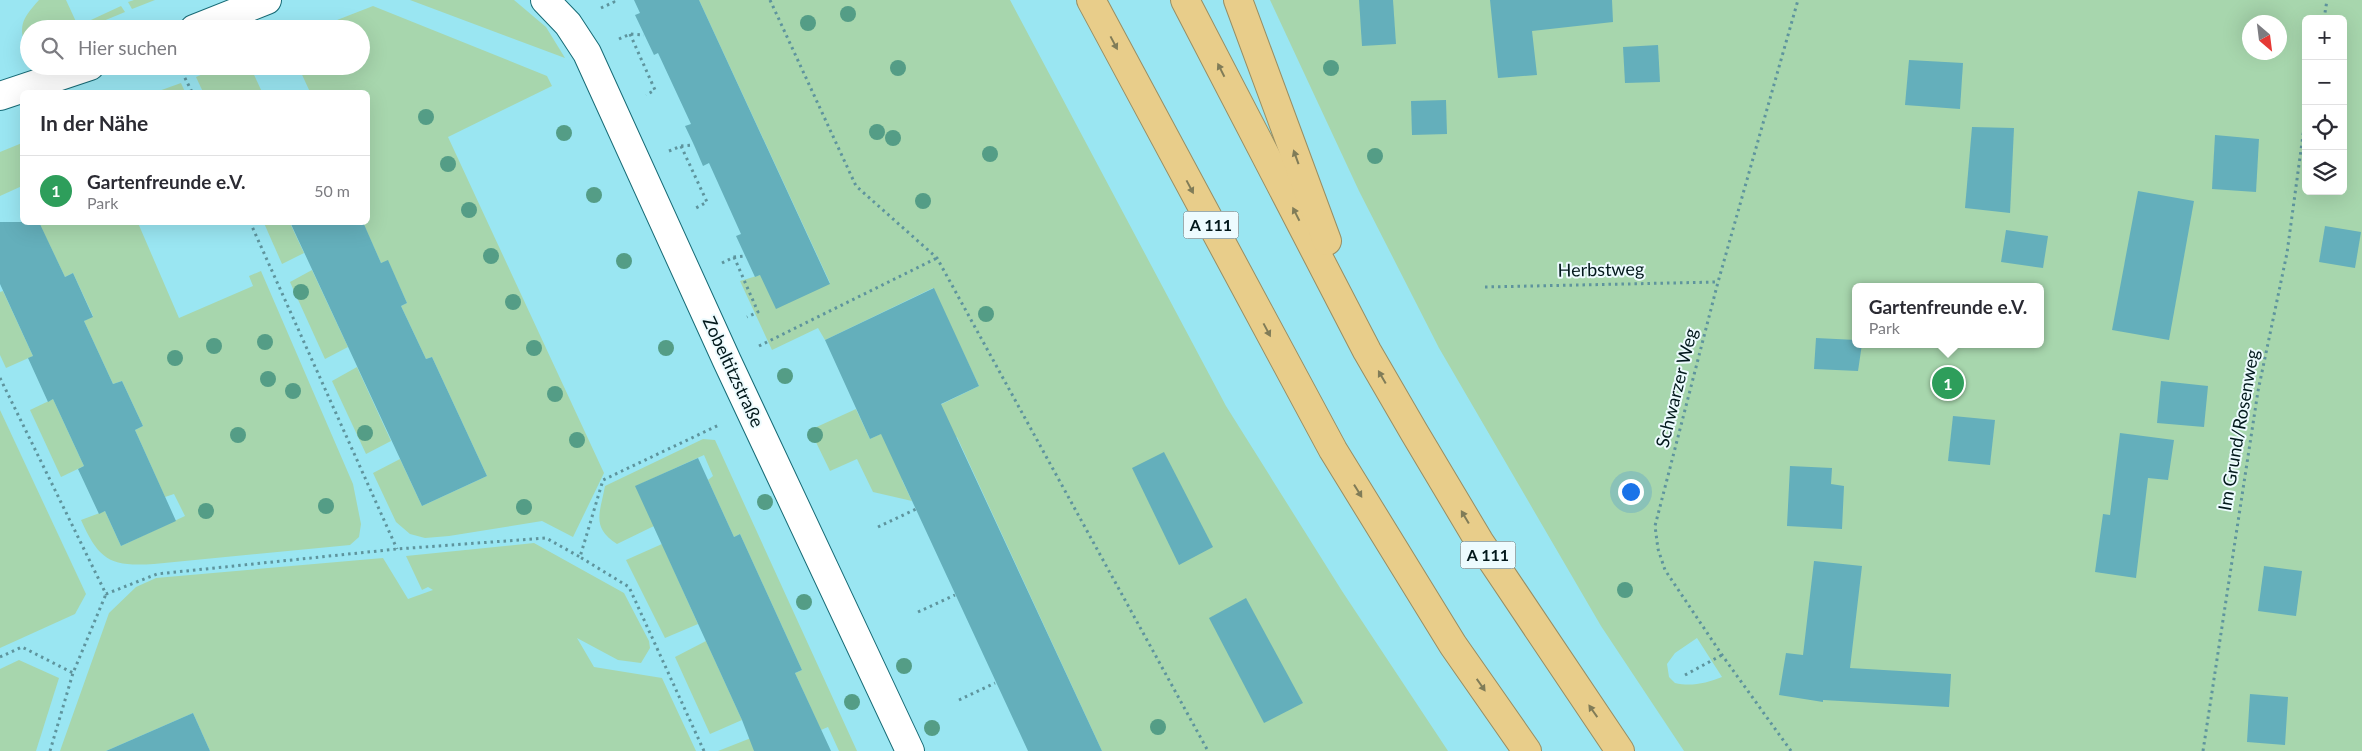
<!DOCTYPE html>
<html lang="de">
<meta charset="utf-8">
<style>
:root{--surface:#fff;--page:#f2f2f3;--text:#2b2b33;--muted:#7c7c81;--line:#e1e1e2;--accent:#b45309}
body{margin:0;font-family:Lato,sans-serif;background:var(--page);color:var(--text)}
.controls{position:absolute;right:15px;top:15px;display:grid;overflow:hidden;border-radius:8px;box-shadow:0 5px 20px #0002}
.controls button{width:45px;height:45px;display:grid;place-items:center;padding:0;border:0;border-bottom:1px solid var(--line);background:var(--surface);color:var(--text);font:25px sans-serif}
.compass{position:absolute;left:2242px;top:15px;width:45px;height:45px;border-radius:50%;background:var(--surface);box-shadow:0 5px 20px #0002;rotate:152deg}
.you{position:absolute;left:1630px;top:491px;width:18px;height:18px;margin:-12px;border:4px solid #fff;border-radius:50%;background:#1a73e8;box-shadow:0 0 0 8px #1a73e833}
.badge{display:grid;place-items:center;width:32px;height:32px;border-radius:50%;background:var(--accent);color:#fff;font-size:16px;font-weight:700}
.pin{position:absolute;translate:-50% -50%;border:2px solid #fff;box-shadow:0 1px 5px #0006}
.popup{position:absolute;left:1852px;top:283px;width:192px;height:65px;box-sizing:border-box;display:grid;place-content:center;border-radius:8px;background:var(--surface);filter:drop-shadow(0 1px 4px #0005);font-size:16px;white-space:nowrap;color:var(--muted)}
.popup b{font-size:19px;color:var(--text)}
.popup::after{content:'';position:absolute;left:50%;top:100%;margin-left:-10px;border:10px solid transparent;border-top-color:var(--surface)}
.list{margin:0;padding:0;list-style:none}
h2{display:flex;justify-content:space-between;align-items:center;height:65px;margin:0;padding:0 20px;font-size:21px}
h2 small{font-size:16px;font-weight:400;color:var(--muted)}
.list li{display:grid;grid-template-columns:32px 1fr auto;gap:15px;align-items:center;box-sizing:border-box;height:70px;padding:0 20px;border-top:1px solid var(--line)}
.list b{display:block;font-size:19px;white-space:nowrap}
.list p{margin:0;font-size:16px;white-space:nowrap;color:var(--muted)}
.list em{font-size:16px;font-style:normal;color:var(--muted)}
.icon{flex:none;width:28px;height:28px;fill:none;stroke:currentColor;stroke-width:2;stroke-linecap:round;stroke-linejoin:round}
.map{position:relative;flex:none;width:2362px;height:751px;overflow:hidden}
.search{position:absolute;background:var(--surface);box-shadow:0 5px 20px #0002;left:20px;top:20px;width:350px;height:55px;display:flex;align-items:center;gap:12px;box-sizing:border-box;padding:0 18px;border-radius:28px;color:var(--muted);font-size:19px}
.panel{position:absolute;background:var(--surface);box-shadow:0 5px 20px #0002;left:20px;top:90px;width:350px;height:135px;border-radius:8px}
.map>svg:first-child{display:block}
.green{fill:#a7d6ad;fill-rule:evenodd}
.building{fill:#64afbb}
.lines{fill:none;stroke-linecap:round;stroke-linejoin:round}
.minor-casing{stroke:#166a75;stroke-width:30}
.motorway-casing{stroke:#988e63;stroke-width:30}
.path{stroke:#5e949d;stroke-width:3;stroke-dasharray:2.5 4;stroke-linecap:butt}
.minor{stroke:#fff;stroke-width:28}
.motorway{stroke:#e8cd8a;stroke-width:28}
.tree{fill:#549d86}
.oneway{fill:#807c58}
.labels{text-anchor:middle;stroke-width:4;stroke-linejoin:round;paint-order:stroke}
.shield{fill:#edfbfe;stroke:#485c5f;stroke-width:1}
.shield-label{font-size:16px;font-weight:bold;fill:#02181b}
.street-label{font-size:18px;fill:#02181b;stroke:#edfbfe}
</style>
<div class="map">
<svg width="2362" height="751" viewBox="0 0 2362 751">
<rect width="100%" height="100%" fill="#9ae6f2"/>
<!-- green -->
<g class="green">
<path d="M39,0H66L78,26L121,6L125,12L84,29H29V52H27C18,26 21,20 39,0Z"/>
<polygon points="134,0 155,0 132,9 128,2"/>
<polygon points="410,0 514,0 546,27 565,58"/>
<polygon points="699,0 1010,0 1226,406 1342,591 1448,751 1102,751 957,437 902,480 912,501 873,492 857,459 830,471 810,430 856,409 870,439 979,386 933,288 825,340 818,328 772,350 740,281 760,275 830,283"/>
<path d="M1270,0H2362V751H1684L1601,626L1439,348L1359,191ZM2306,19H2343V191H2306ZM2250,22H2280V52H2250ZM1856,287H2040V344H1856ZM1697,638L1722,677C1707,683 1691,687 1675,683L1669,677L1667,664L1675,653Z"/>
<polygon points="373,6 547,76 552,86 448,137 604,473 573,537 542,521 449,536 425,538 410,534 396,522 373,473 400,459 422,506 487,476 432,357 426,359 401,306 407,303 388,261 381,263 363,223 368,222 368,92 310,92 298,66 361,66 361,29 314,29"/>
<polygon points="221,66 250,66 262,92 203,92 196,77"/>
<polygon points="181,83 185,92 156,92"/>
<polygon points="22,143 22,186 0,196 0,152"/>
<path d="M39,223H138L179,318L253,286L249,276L261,271L353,484L361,524L359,537L350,545L154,564C110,567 99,560 81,520L105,511L121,546L185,516L174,494L165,497L135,430L143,426L122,381L113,384L84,321L93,316L73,273L65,277Z"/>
<polygon points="264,223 290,223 304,253 282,264"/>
<polygon points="312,270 348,347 325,359 290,282"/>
<polygon points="3,291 33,356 6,368 0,355 0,292"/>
<polygon points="357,367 391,441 366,454 332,381"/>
<polygon points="53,399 84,466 61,477 30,410"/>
<polygon points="0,410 86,594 75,614 0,648"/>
<path d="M703,439L715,440L857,751H839L828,727L821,730L795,673L802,670L740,534L734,537L708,480L713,476L704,455L636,486L654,526L617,544C591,527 600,513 605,486Z"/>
<polygon points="534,543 624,593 649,641 650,648 641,663 618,660 577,638 594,667 662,678 696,751 210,751 193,713 106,751 60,751 109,613 136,587 156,578 383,558 408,599 433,590 428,587 422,590 406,556"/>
<polygon points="662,544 698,624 665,638 626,560"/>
<polygon points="706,641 742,720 710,734 675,657"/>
<polygon points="19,660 59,678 36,751 0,751 0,669"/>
<polygon points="751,738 757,751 718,751"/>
</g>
<!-- building -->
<g class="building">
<polygon points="634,0 699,0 830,284 776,309 760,275 755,277 736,236 741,234 709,163 703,166 694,145 685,126 691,124 658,53 654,55 635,15 640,13"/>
<polygon points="1359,0 1393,0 1396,44 1362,46"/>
<polygon points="1490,0 1612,0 1613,22 1532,31 1537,75 1498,78"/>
<polygon points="1658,45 1660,82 1625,83 1623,47"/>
<polygon points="1909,60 1963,63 1960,109 1905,105"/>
<polygon points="1446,100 1447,134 1412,135 1411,101"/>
<polygon points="1972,127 2014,128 2010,213 1965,208"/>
<polygon points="2215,135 2259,139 2256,192 2212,189"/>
<polygon points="2138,191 2194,201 2169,340 2112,330"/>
<polygon points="0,222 39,222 65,277 73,273 93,317 84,321 113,384 122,381 143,426 135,430 176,521 121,546 105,511 99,514 78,469 84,466 53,399 48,402 28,358 33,356 0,284"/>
<polygon points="290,222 363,222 381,263 388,260 407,303 401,306 426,359 432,357 487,476 422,506"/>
<polygon points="2325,226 2361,232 2355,268 2319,262"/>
<polygon points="2006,230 2048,236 2043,268 2001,262"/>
<polygon points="934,288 979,386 941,404 1102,751 1028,751 881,434 870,439 825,340"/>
<polygon points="1816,338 1856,340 1856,344 1862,344 1858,371 1814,369"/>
<polygon points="2161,381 2208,386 2204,427 2157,423"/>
<polygon points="1953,416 1995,420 1990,465 1948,461"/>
<polygon points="2120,433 2174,440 2168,480 2148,478 2136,578 2095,572 2103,514 2110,515"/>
<polygon points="1164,452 1213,547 1179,565 1132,468"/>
<polygon points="698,458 734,537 740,534 802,670 795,673 831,751 754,751 742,720 635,486"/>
<polygon points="1790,466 1832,468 1831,484 1844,486 1842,529 1787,526"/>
<polygon points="1814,561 1862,566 1850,668 1951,674 1949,707 1823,700 1823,702 1779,695 1786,653 1803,655"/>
<polygon points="2264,566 2302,571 2296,616 2258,611"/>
<polygon points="1246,598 1303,703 1264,723 1209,618"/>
<polygon points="2250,694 2288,697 2285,745 2247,742"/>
<polygon points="193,713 210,751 106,751"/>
</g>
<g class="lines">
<!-- minor casing -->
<g class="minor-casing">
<g id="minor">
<polyline points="545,0 568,24 587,53 727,361 910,751"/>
<polyline points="194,29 267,0"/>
<polyline points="0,96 90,66"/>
</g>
</g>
<!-- motorway casing -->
<g class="motorway-casing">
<g id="motorway">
<polyline points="1091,0 1333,450 1453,645 1527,751"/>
<polyline points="1185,0 1367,351 1414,432 1479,541 1620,751"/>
<polyline points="1238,0 1327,241"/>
</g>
</g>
<!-- path -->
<g class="path">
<polyline points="770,0 856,186 937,258 1208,751"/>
<polyline points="601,8 614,2 613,0"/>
<polyline points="2324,19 2327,0"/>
<polyline points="630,34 655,90 646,95"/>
<polyline points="619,39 630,34 644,35"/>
<polyline points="182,72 192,92"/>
<polyline points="681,146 707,202 696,208"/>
<polyline points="669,151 681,146 694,145"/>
<polyline points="250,222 397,549"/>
<polyline points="734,257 758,312 747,317"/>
<polyline points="722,263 734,257 745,256"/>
<polyline points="1485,287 1718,282"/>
<polyline points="759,346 937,258"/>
<polyline points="0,378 106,594 157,574 397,549 546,538 580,557"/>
<polyline points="878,527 916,509"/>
<polyline points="918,612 955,595"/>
<polyline points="0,657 22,647 73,673"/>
<polyline points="1685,675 1722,655"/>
<polyline points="959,700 995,683"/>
<polyline points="50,751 73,673 106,594"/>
<polyline points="704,751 629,587 580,557 603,480 719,425"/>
<polyline points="1791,751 1722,655 1665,570 1658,549 1655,526 1718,282 1798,0"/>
<polyline points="2203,751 2258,391 2287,253 2306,113"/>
</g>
<!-- minor -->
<use href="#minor" class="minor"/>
<!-- motorway -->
<use href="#motorway" class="motorway"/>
</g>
<!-- trees -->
<g class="tree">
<circle cx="848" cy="14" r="8"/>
<circle cx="808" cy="23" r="8"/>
<circle cx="898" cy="68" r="8"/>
<circle cx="1331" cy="68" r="8"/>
<circle cx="426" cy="117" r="8"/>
<circle cx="877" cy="132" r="8"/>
<circle cx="564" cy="133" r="8"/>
<circle cx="893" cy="138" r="8"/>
<circle cx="990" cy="154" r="8"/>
<circle cx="1375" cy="156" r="8"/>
<circle cx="448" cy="164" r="8"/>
<circle cx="594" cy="195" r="8"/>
<circle cx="923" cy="201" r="8"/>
<circle cx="469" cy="210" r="8"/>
<circle cx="491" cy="256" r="8"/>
<circle cx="624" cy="261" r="8"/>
<circle cx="301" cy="292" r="8"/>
<circle cx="513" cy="302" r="8"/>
<circle cx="986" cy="314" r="8"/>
<circle cx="265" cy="342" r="8"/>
<circle cx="214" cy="346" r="8"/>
<circle cx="534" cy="348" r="8"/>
<circle cx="666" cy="348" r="8"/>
<circle cx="175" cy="358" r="8"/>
<circle cx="785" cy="376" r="8"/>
<circle cx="268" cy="379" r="8"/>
<circle cx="293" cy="391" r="8"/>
<circle cx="555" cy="394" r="8"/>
<circle cx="365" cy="433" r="8"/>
<circle cx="238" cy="435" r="8"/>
<circle cx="815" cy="435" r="8"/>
<circle cx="577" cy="440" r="8"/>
<circle cx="765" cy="502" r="8"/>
<circle cx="326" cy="506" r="8"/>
<circle cx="524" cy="507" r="8"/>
<circle cx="206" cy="511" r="8"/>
<circle cx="1625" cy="590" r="8"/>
<circle cx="804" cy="602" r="8"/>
<circle cx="904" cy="666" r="8"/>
<circle cx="852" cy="702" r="8"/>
<circle cx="1158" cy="727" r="8"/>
<circle cx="932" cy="728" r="8"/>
</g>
<!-- one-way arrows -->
<defs><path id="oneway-solid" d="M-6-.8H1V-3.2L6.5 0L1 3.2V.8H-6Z" transform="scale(1.25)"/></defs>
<g class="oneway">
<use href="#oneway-solid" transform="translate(1114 43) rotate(62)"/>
<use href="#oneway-solid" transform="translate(1221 70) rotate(-117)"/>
<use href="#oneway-solid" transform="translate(1296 157) rotate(-110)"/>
<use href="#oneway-solid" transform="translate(1190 187) rotate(62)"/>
<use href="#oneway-solid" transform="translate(1296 214) rotate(-117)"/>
<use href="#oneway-solid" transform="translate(1267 330) rotate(62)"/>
<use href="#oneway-solid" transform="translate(1382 377) rotate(-120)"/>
<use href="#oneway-solid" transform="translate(1358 491) rotate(58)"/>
<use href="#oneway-solid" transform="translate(1465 517) rotate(-121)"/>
<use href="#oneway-solid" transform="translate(1481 685) rotate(55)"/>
<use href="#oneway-solid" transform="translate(1593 711) rotate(-125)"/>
</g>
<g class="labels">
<!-- shield labels -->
<g class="shield">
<rect x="1183.5" y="211.5" width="55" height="27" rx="4"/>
<rect x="1460.5" y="541.5" width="55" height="27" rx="4"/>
</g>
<g class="shield-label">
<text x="1211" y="231">A 111</text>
<text x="1488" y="561">A 111</text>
</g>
<!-- street labels -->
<g class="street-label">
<text transform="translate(1601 270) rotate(-1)" y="6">Herbstweg</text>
<text transform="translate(733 372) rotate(65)" y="6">Zobeltitzstraße</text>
<text transform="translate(1677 388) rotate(-76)" y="6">Schwarzer Weg</text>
<text transform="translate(2239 430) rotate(-80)" y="6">Im Grund/Rosenweg</text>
</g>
</g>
</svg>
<div class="controls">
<button>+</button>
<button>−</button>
<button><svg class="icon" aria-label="locate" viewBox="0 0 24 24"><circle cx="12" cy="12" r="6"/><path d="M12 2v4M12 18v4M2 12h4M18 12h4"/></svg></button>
<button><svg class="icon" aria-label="layers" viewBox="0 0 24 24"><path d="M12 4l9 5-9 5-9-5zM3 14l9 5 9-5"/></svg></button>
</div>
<svg class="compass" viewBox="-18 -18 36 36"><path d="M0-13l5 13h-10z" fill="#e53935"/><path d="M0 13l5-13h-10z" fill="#7c7c81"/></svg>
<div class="you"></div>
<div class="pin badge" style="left:1948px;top:383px;background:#2e9e5b">1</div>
<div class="popup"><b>Gartenfreunde e.V.</b>Park</div>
<div class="search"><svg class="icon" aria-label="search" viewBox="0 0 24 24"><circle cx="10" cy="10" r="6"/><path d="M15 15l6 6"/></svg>Hier suchen</div>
<section class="panel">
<h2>In der Nähe<small></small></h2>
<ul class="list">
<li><span class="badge" style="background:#2e9e5b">1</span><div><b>Gartenfreunde e.V.</b><p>Park</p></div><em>50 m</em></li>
</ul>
</section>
</div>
